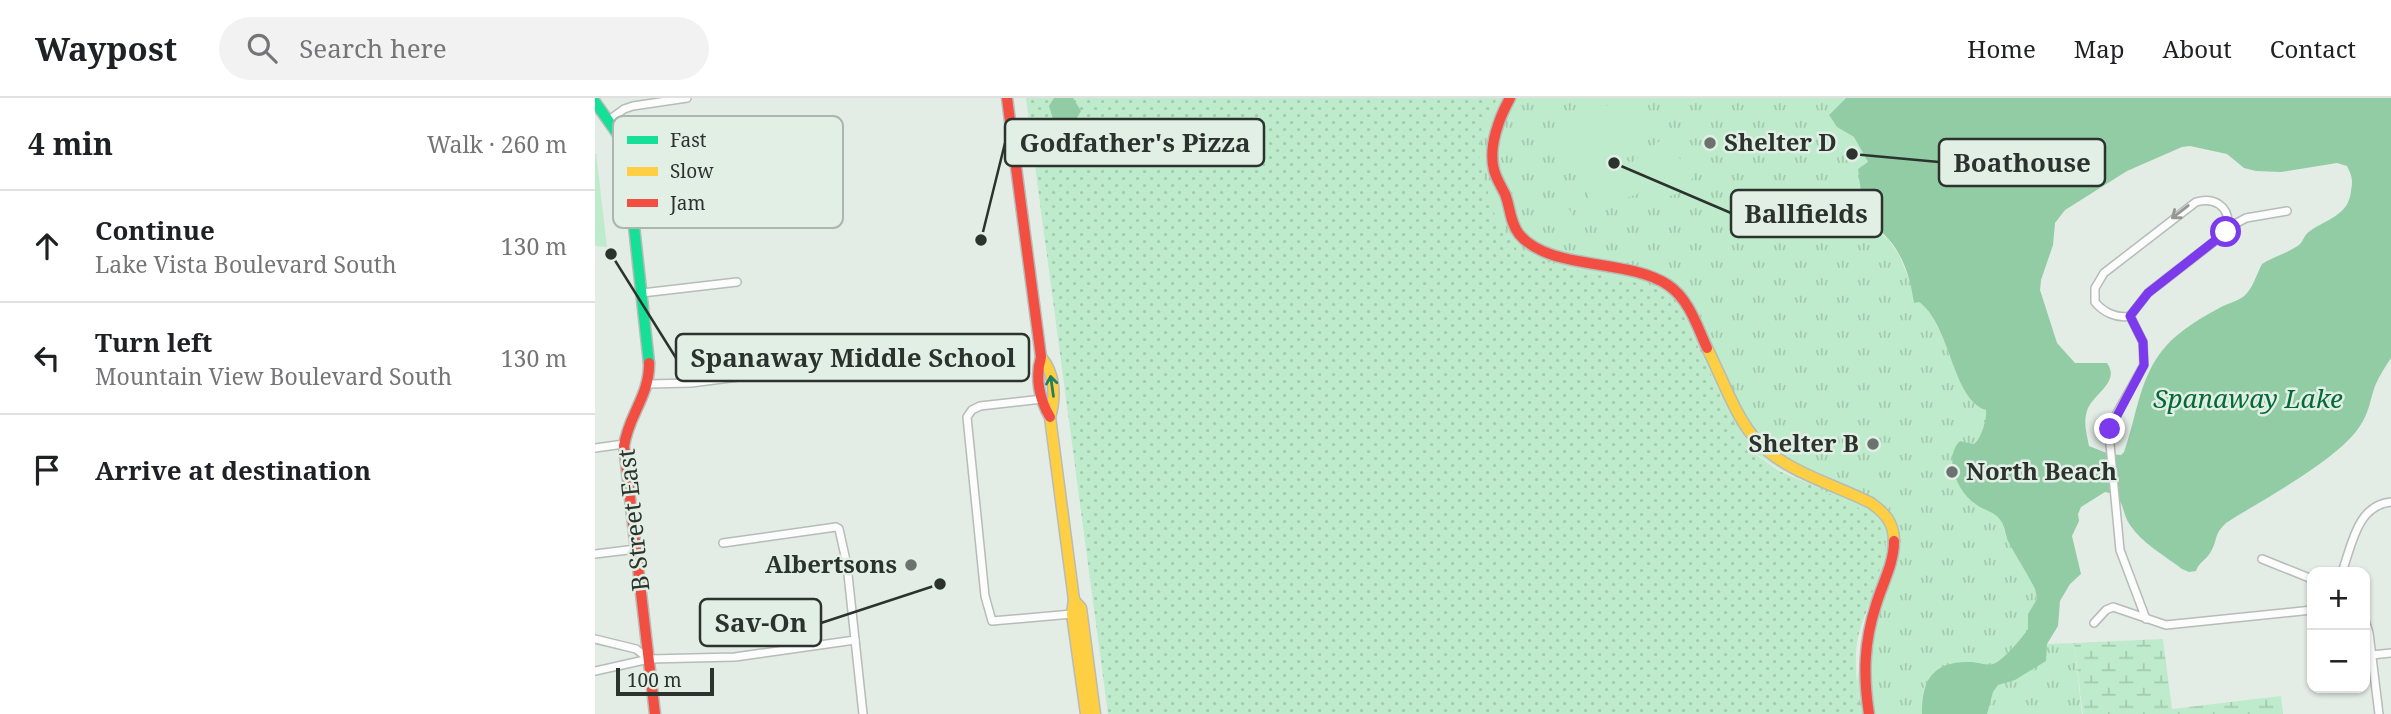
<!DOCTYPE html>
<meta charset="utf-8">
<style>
:root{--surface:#fff;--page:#f2f2f2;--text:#202124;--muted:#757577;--line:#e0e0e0}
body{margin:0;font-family:"Noto Serif",serif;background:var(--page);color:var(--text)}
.controls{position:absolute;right:21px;bottom:21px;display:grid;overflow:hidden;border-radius:14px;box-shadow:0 2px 5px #0004}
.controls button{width:63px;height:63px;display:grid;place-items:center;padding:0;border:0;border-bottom:2px solid var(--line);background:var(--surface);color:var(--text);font:35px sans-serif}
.scale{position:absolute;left:21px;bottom:18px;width:98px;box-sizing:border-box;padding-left:7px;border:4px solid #2c322e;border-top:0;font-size:19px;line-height:24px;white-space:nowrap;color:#2c322e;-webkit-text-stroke:5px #e1efe5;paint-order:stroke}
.stop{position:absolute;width:21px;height:21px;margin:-16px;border:5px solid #7c3aed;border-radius:50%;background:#fff}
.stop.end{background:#7c3aed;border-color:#fff;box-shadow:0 2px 7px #0008}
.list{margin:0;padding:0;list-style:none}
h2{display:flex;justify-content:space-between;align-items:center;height:91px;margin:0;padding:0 28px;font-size:30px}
h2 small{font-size:23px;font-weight:400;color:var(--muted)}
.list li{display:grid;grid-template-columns:46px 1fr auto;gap:21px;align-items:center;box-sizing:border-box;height:112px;padding:0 28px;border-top:2px solid var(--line)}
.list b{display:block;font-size:26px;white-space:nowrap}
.list p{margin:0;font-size:23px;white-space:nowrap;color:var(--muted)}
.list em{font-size:23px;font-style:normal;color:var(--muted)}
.icon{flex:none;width:38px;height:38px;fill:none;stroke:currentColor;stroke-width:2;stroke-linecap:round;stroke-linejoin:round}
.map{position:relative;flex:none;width:1796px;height:616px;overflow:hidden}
header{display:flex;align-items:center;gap:42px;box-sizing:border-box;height:98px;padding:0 35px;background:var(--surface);border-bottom:2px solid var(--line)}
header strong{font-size:33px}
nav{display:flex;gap:38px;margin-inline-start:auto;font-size:24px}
.search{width:490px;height:63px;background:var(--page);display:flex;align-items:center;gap:18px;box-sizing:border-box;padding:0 24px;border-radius:38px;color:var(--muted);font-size:26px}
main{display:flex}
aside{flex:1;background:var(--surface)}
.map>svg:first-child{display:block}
.grass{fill:url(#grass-dots)}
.wetland{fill:url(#wetland-marsh)}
.park{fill:url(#park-tufts)}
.garden{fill:#beebcb}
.water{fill:#91cca4;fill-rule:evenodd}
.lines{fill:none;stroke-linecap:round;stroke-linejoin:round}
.street-casing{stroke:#b6bcb7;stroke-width:10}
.fast-casing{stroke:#b6bcb7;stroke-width:13}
.slow-casing{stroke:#b6bcb7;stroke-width:13}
.jam-casing{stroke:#b6bcb7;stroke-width:13}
.street{stroke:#fbfcfb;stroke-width:7}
.fast{stroke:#16e098;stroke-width:10}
.slow{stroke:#ffcf43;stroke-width:10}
.jam{stroke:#f24e42;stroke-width:10}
.oneway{stroke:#949794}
.oneway2{stroke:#22805e}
.route{stroke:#7c3aed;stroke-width:9}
.poi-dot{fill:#6c736e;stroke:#e1efe5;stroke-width:2.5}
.labels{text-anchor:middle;stroke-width:5;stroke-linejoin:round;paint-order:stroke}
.poi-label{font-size:24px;font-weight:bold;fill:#2c322e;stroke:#e1efe5;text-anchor:start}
.street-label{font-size:24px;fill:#2c322e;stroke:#e1efe5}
.water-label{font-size:26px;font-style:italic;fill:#056a37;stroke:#e1efe5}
.key{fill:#e1efe5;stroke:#abb6ae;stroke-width:2}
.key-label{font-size:19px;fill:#2c322e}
.leader{fill:none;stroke:#2c322e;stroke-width:2.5}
.callout-dot{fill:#2c322e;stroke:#e1efe5;stroke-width:2.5}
.callout{fill:#e1efe5;stroke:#2c322e;stroke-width:2.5}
.callout-label{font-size:26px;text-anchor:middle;font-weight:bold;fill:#2c322e}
</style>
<header>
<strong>Waypost</strong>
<div class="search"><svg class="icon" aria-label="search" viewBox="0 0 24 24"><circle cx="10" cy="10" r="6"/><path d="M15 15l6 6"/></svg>Search here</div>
<nav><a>Home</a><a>Map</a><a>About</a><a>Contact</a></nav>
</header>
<main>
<aside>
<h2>4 min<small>Walk · 260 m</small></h2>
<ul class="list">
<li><svg class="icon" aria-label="ahead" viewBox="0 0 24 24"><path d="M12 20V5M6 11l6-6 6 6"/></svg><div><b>Continue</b><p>Lake Vista Boulevard South</p></div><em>130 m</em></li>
<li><svg class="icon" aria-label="left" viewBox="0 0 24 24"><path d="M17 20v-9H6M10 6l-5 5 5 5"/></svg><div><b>Turn left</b><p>Mountain View Boulevard South</p></div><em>130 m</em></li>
<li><svg class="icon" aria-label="arrive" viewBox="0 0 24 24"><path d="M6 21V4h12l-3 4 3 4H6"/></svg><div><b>Arrive at destination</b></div></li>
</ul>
</aside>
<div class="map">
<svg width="1796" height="616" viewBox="0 0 1796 616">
<defs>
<pattern id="grass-dots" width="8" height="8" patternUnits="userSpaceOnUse" patternTransform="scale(1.75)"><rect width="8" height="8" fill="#beebcb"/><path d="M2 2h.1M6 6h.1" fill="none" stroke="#a3caaf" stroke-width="1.8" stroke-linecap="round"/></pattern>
<pattern id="wetland-marsh" width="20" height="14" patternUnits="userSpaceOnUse" patternTransform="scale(1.75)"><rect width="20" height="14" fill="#beebcb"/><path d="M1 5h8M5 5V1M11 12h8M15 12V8" fill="none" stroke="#a3caaf"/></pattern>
<pattern id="park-tufts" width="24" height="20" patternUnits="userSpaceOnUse" patternTransform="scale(1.75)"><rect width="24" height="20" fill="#beebcb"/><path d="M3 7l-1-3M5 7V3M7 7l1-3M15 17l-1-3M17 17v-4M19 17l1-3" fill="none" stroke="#a3caaf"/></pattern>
</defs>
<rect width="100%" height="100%" fill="#e4ece6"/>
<!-- grass -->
<path class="grass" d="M431,0H903L887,26L968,169L1053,187L1068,194L1084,208L1150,349L1184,373L1271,410C1275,413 1280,417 1283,421C1307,451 1269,508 1263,540C1258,564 1263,592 1265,616H513Z"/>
<!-- wetland -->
<polygon class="wetland" points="1568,541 1577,611 1686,598 1688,616 1488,616 1479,545"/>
<!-- park -->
<path class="park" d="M903,0H1251L1234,17L1242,29L1259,39L1273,64L1265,84L1270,112L1285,135L1293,141L1304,157L1316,186L1319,204H1324C1355,227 1358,303 1391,312C1392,321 1386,341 1379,346L1365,343L1378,405L1402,416L1407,424L1411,439L1440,491L1442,501L1433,516V531L1452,546L1479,545L1487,616H1265L1262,583L1276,499L1291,451L1283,420L1187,372L1150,349L1084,208L1068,194L1053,187L968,169L924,155L900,118L884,64L887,26Z"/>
<!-- garden -->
<g class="garden">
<path d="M1020,0H1044L1062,31L1061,36L1025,57L1036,65L1066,42H1071L1098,78C1092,101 1061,103 1044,92L1043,96L1002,109L997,107L985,68L967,65L962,62L964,19L968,15L1006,17L1010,9Z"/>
<polygon points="0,55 1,55 12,149 0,148"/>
<polygon points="968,97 978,120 961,127 951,104"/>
</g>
<!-- water -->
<g class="water">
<polygon points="459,0 478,0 486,13 480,23 469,26 458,21 454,8"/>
<path d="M1251,0H1796V260C1790,269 1784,278 1780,288C1775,302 1774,315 1765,328C1742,363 1668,401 1631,425C1618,437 1623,443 1615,455C1610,463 1604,464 1601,473L1594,474L1587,471C1570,458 1547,445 1535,427C1525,413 1531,397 1510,394L1486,409L1483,416L1484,423L1477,438L1486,476L1475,486L1465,503L1463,528L1452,546L1451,563L1420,582L1403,587L1398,594L1392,616H1327C1327,581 1338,563 1376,564C1383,564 1391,568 1398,566C1407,564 1428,539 1433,531V516L1442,501L1440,491C1432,475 1422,460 1413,443C1410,436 1410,429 1406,423C1400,413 1387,412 1379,405C1362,393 1348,359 1365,343L1379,346C1386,341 1392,321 1391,312C1357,302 1356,227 1324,204L1319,205C1316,185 1311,165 1299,148C1290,135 1278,129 1271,114C1266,101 1265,84 1263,71L1273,64L1259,39L1242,29L1234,17ZM1595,48L1632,56L1649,70L1661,73L1686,74L1742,65L1752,68C1757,78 1758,82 1756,93C1754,117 1732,121 1715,133C1708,137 1709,145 1701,149C1690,156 1678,159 1667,166C1661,177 1658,191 1648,199C1642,203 1634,205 1628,208C1609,218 1585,232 1571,248C1544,278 1542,318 1529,354L1526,357L1514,356L1494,348C1492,337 1488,324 1492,313C1497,296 1526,285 1512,265H1480L1462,245L1445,192L1446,182L1458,147L1460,125L1470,112L1532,73L1587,49Z"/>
</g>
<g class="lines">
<!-- street casing -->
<g class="street-casing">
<g id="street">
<polyline points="14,22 29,11 38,8 92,0"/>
<polyline points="37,103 124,92"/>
<polyline points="1633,127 1640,126 1651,120 1692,113"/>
<polyline points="47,195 142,184"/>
<polyline points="1535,218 1548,244 1549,267 1521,317 1514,336 1525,452 1551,521"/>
<path d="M1535,218C1522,221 1508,214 1500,204V190L1509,175L1601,104C1618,99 1634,107 1633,127"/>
<polyline points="1535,218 1553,195 1625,139 1633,127"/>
<polyline points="54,286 96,285 143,279"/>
<polyline points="447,301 385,308 377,312 372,319 390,498 397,523 477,516"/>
<polyline points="0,350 29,346"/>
<polyline points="128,445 241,429 244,431 252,467 268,616"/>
<polyline points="0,456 41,451"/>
<polyline points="1667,461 1717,481"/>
<path d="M1747,474C1757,447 1762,407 1796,404"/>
<polyline points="1770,522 1774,535 1784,616"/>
<polyline points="1499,525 1511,512 1518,509 1571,527 1717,512"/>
<polyline points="0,541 41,551 54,561"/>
<polyline points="1777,557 1796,555"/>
<polyline points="0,573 54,561 140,559 260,542"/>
</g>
</g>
<!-- fast casing -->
<g class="fast-casing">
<polyline id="fast" points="0,4 24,38 31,55 54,265"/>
</g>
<!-- slow casing -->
<g class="slow-casing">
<g id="slow">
<path d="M1112,250C1127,279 1141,321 1163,344C1193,375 1239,386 1276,405C1290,415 1299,425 1299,443"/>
<path d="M446,259C460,275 461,299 455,319L479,502L477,516L491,616"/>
<polyline points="479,502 486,510 500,616"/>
</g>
</g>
<!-- jam casing -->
<g class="jam-casing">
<g id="jam">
<path d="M412,0L446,259C440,279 444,301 455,319"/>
<path d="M915,0C904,20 893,49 899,72C901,80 906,88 910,96C915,108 915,125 924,136C954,173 1033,160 1073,187C1094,201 1102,228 1112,250"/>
<path d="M54,265C55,297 33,318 29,348L60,616"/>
<path d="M1274,616C1268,577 1269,544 1281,507C1287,486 1299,466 1299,443"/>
</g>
</g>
<!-- street -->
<use href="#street" class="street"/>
<!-- fast -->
<use href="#fast" class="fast"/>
<!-- slow -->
<use href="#slow" class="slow"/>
<!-- jam -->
<use href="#jam" class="jam"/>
</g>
<!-- one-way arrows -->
<defs><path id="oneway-shaft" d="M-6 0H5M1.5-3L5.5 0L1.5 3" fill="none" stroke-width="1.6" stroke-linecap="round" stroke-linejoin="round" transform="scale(1.75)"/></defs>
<use class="oneway" href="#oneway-shaft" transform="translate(1585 114) rotate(142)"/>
<use class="oneway2" href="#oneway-shaft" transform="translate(457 288) rotate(-98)"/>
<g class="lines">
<!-- route -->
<polyline class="route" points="1515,331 1549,267 1548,244 1535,218 1553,195 1631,134"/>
</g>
<!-- markers -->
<g class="poi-dot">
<circle cx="1115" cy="45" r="7"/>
<circle cx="1278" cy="346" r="7"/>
<circle cx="1357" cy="374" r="7"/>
<circle cx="316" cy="467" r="7"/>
</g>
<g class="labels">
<!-- poi labels -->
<g class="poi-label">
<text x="1129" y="53">Shelter D</text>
<text x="1264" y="354" text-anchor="end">Shelter B</text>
<text x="1371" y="382">North Beach</text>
<text x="302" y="475" text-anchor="end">Albertsons</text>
</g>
<!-- street labels -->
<g class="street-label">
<text transform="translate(39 422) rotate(-96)" y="8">B Street East</text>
</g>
<!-- water labels -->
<g class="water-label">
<text x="1653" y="310">Spanaway Lake</text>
</g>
</g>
<!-- legend -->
<rect x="18" y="18" width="230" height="112" rx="10" class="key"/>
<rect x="32" y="38" width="31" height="8" fill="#16e098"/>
<rect x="32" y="69" width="31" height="9" fill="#ffcf43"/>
<rect x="32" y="101" width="31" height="8" fill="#f24e42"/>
<g class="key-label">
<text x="75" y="49">Fast</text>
<text x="75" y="80">Slow</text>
<text x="75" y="112">Jam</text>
</g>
<!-- callouts -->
<path class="leader" d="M386 142L410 45M1257 56L1344 64M1019 65L1136 115M16 156L81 260M345 486L226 525"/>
<g class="callout-dot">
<circle cx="386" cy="142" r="7"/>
<circle cx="1257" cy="56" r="7"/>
<circle cx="1019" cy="65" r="7"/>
<circle cx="16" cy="156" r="7"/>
<circle cx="345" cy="486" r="7"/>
</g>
<g class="callout">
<rect x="410" y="21" width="259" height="47" rx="7"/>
<rect x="1344" y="41" width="166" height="47" rx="7"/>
<rect x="1136" y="92" width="151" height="47" rx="7"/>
<rect x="81" y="236" width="353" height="47" rx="7"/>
<rect x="105" y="501" width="121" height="47" rx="7"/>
</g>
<g class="callout-label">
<text x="540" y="54">Godfather's Pizza</text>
<text x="1427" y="74">Boathouse</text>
<text x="1211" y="125">Ballfields</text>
<text x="258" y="269">Spanaway Middle School</text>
<text x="166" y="534">Sav-On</text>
</g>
</svg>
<div class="controls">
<button>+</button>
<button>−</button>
</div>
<div class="scale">100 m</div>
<div class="stop" style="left:1631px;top:134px"></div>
<div class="stop end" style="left:1515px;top:331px"></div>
</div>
</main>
